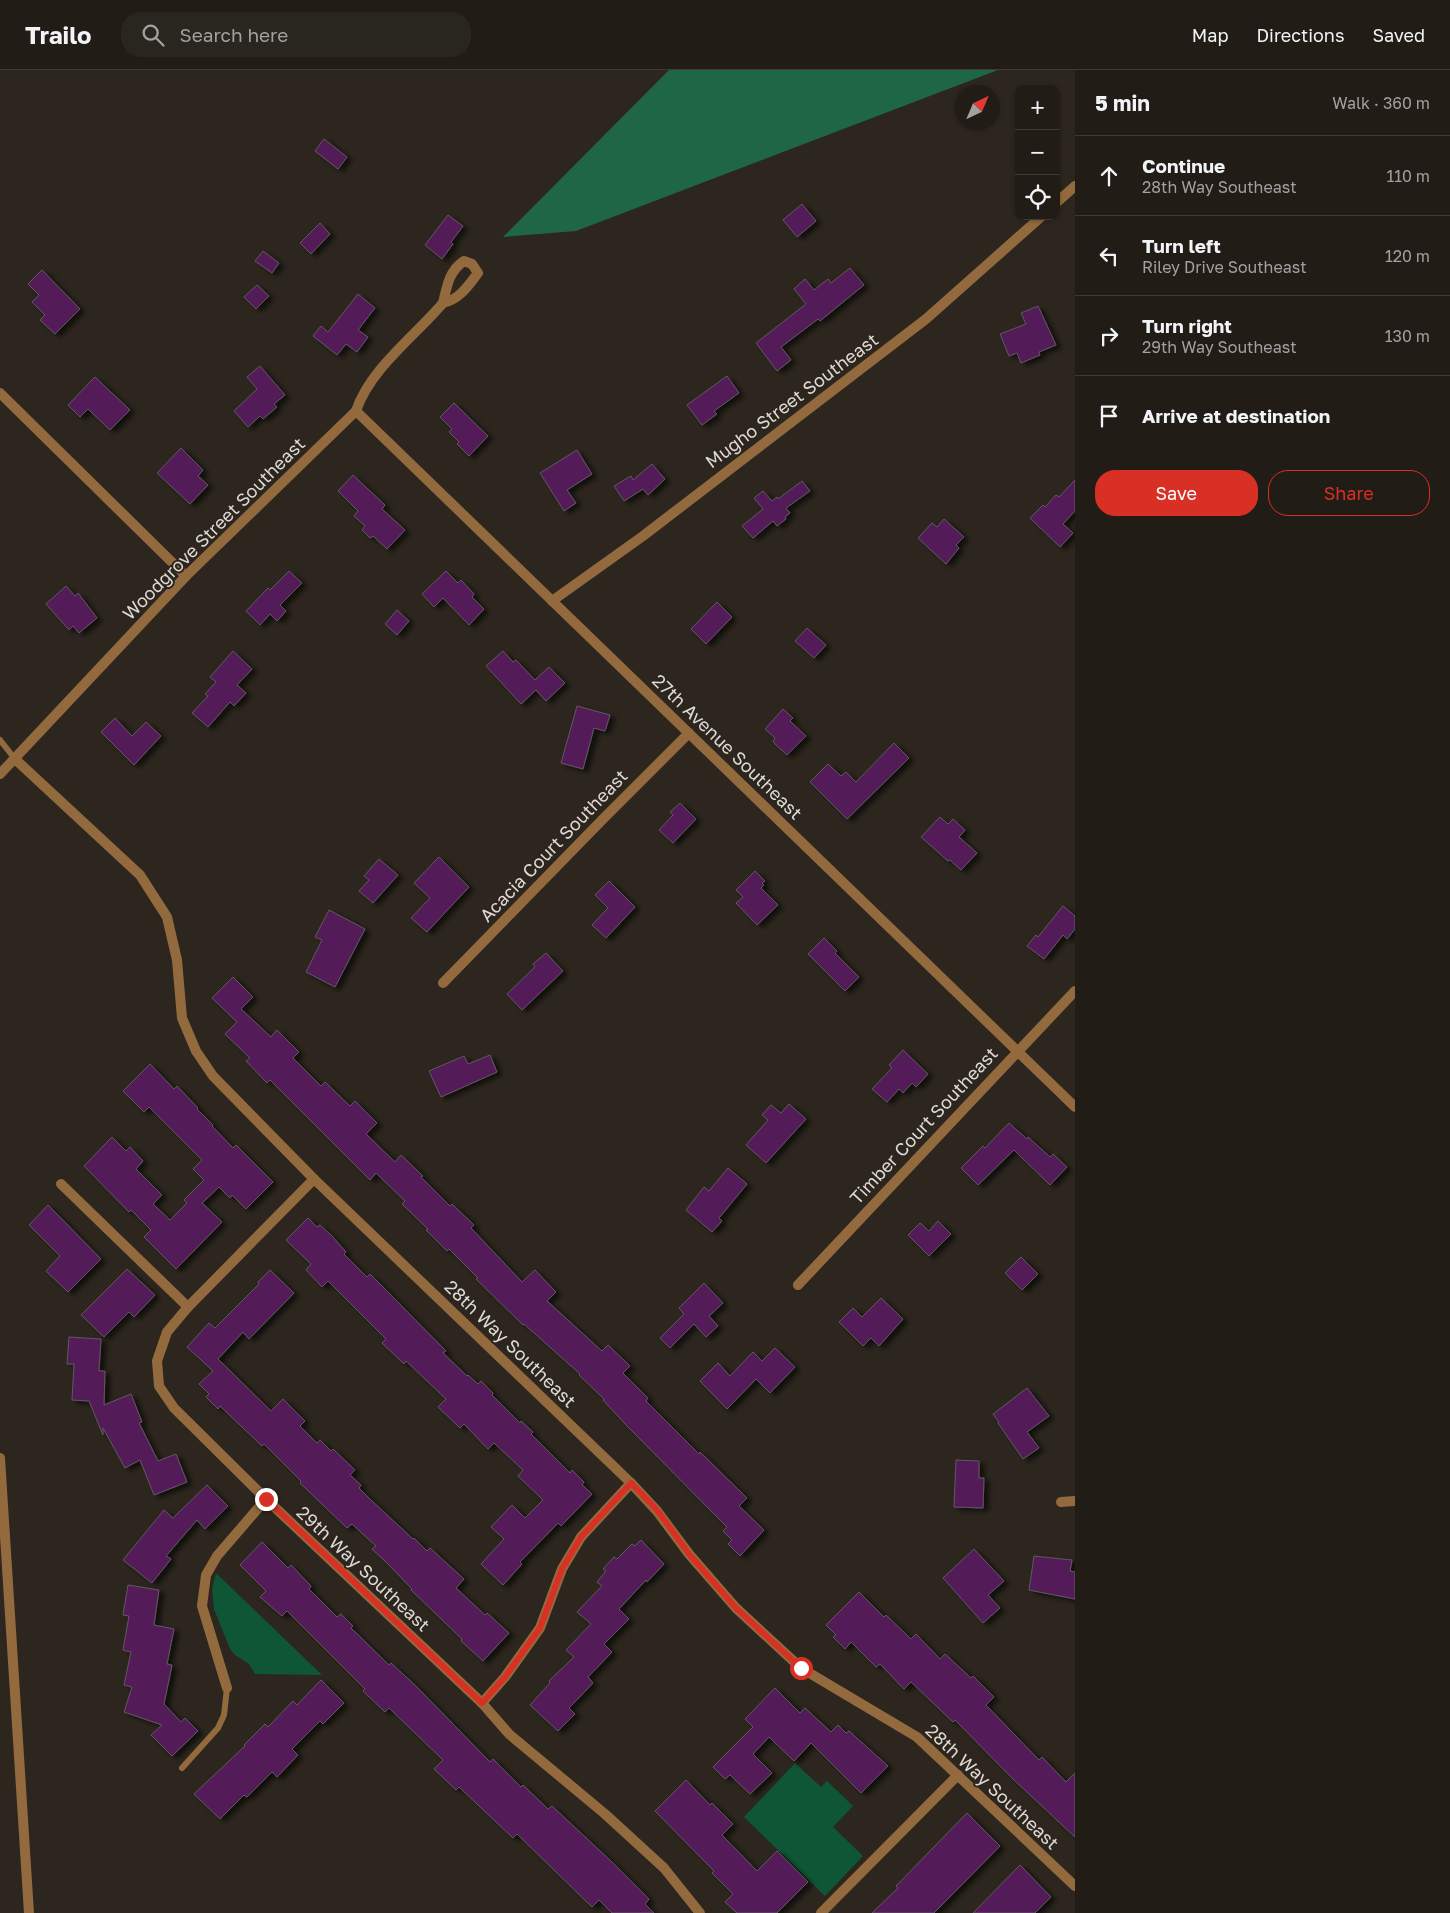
<!DOCTYPE html>
<meta charset="utf-8">
<style>
:root{--surface:#211c16;--page:#29251f;--text:#f1f3f6;--muted:#a2a1a1;--line:#3e3a35;--accent:#d93025}
body{margin:0;font-family:"Golos Text",sans-serif;background:var(--page);color:var(--text)}
.controls{position:absolute;right:15px;top:15px;display:grid;overflow:hidden;border-radius:10px;box-shadow:0 1px 4px #0004}
.controls button{width:45px;height:45px;display:grid;place-items:center;padding:0;border:0;border-bottom:1px solid var(--line);background:var(--surface);color:var(--text);font:25px sans-serif}
.compass{position:absolute;left:955px;top:15px;width:45px;height:45px;border-radius:50%;background:var(--surface);box-shadow:0 1px 4px #0004;rotate:44deg}
.stop{position:absolute;width:15px;height:15px;margin:-11px;border:4px solid #d93025;border-radius:50%;background:#fff}
.stop.end{background:#d93025;border-color:#fff;box-shadow:0 1px 5px #0008}
.list{margin:0;padding:0;list-style:none}
h2{display:flex;justify-content:space-between;align-items:center;height:65px;margin:0;padding:0 20px;font-size:21px}
h2 small{font-size:16px;font-weight:400;color:var(--muted)}
.list li{display:grid;grid-template-columns:32px 1fr auto;gap:15px;align-items:center;box-sizing:border-box;height:80px;padding:0 20px;border-top:1px solid var(--line)}
.list b{display:block;font-size:19px;white-space:nowrap}
.list p{margin:0;font-size:16px;white-space:nowrap;color:var(--muted)}
.list em{font-size:16px;font-style:normal;color:var(--muted)}
.actions{display:flex;gap:10px;padding:15px 20px}
.actions a{flex:1;padding:11px 0;border:1px solid var(--accent);border-radius:20px;text-align:center;font-size:18px;color:var(--accent)}
.actions .main{background:var(--accent);color:#fff}
.icon{flex:none;width:28px;height:28px;fill:none;stroke:currentColor;stroke-width:2;stroke-linecap:round;stroke-linejoin:round}
.map{position:relative;flex:none;width:1075px;height:1843px;overflow:hidden}
header{display:flex;align-items:center;gap:30px;box-sizing:border-box;height:70px;padding:0 25px;background:var(--surface);border-bottom:1px solid var(--line)}
header strong{font-size:24px}
nav{display:flex;gap:28px;margin-inline-start:auto;font-size:18px}
.search{width:350px;height:45px;background:var(--page);display:flex;align-items:center;gap:12px;box-sizing:border-box;padding:0 18px;border-radius:20px;color:var(--muted);font-size:19px}
main{display:flex}
aside{flex:1;background:var(--surface)}
.map>svg:first-child{display:block}
.green{fill:#0e5635}
.forest{fill:#1f6744}
.building{fill:#531c58;stroke:#605861;filter:url(#shadow)}
.lines{fill:none;stroke-linecap:round;stroke-linejoin:round}
.service{stroke:#926a3e;stroke-width:6}
.minor{stroke:#926a3e;stroke-width:10}
.tertiary{stroke:#926a3e;stroke-width:10}
.route{stroke:#d93025;stroke-width:6}
.labels{text-anchor:middle;stroke-width:4;stroke-linejoin:round;paint-order:stroke}
.street-label{font-size:18px;fill:#ded9d4;stroke:#2c261e}
</style>
<header>
<strong>Trailo</strong>
<div class="search"><svg class="icon" aria-label="search" viewBox="0 0 24 24"><circle cx="10" cy="10" r="6"/><path d="M15 15l6 6"/></svg>Search here</div>
<nav><a>Map</a><a>Directions</a><a>Saved</a></nav>
</header>
<main>
<div class="map">
<svg width="1075" height="1843" viewBox="0 0 1075 1843">
<defs>
<filter id="shadow"><feDropShadow dx="5" dy="3" stdDeviation="2.5" flood-color="#0009"/></filter>
</defs>
<rect width="100%" height="100%" fill="#2c261e"/>
<!-- green -->
<g class="green">
<polygon points="216,1503 322,1605 255,1604 249,1594 235,1585 230,1579 214,1539 212,1519"/>
<polygon points="795,1693 821,1717 827,1711 853,1736 833,1757 863,1786 825,1826 744,1747"/>
</g>
<!-- forest -->
<polygon class="forest" points="669,0 998,0 576,161 503,167"/>
<!-- building -->
<g class="building">
<polygon points="324,69 347,87 338,99 315,81"/>
<polygon points="802,134 816,151 797,167 783,150"/>
<polygon points="448,145 463,156 451,172 453,174 442,189 425,175"/>
<polygon points="320,153 330,164 311,184 300,173"/>
<polygon points="263,181 279,193 272,203 255,191"/>
<polygon points="850,198 864,215 820,251 818,249 781,277 791,290 777,301 756,273 806,234 794,219 805,209 814,220 828,209 831,213"/>
<polygon points="42,200 80,239 55,264 40,250 45,245 32,232 39,225 28,214"/>
<polygon points="257,215 269,226 256,239 244,227"/>
<polygon points="358,224 375,238 358,260 368,267 357,282 346,274 337,285 313,266 321,256 328,262"/>
<polygon points="1038,236 1056,275 1039,282 1040,285 1021,293 1017,283 1009,286 1000,264 1026,254 1021,243"/>
<polygon points="260,296 285,325 274,334 277,337 263,349 260,346 248,357 234,341 257,319 247,307"/>
<polygon points="727,306 739,323 714,341 717,344 702,355 687,335"/>
<polygon points="95,307 130,340 110,360 88,339 80,347 68,335"/>
<polygon points="454,333 488,366 469,386 457,374 459,372 449,362 452,359 440,347"/>
<polygon points="181,378 203,400 198,406 208,415 190,434 157,403"/>
<polygon points="577,380 592,404 567,420 576,433 564,441 540,403"/>
<polygon points="652,394 665,409 648,425 643,419 624,431 614,416 631,406 633,410"/>
<polygon points="353,405 385,435 382,439 405,460 387,479 373,466 370,468 362,460 365,456 354,446 358,441 338,421"/>
<polygon points="1075,410 1075,441 1063,454 1073,463 1060,477 1030,448 1043,435 1045,437 1056,425 1059,427"/>
<polygon points="802,411 810,421 786,438 790,443 785,447 786,449 777,456 773,451 753,468 742,456 763,439 754,428 763,421 772,431 777,427 778,429"/>
<polygon points="944,449 964,467 956,475 959,478 946,494 918,468 932,453 937,457"/>
<polygon points="289,501 302,513 280,535 286,541 277,551 270,544 260,555 246,541 268,518 270,520"/>
<polygon points="446,501 458,513 461,510 474,524 472,527 484,539 469,555 443,528 434,537 422,524"/>
<polygon points="66,516 75,526 78,523 97,548 79,563 73,556 69,560 46,534"/>
<polygon points="717,532 732,547 706,574 691,559"/>
<polygon points="397,540 409,551 397,565 385,554"/>
<polygon points="807,558 826,575 814,588 795,571"/>
<polygon points="233,581 252,599 237,615 246,623 234,636 230,632 208,657 192,643 208,626 205,624 216,612 210,607"/>
<polygon points="503,581 513,592 516,590 535,610 549,597 565,613 546,631 536,620 521,634 486,596"/>
<polygon points="577,636 610,645 605,661 594,658 583,699 561,693"/>
<polygon points="783,639 793,648 790,651 806,666 787,685 776,675 773,671 775,668 765,659"/>
<polygon points="115,648 132,666 146,652 161,666 134,695 101,662"/>
<polygon points="894,673 909,688 847,749 810,712 828,694 841,706 846,702 856,712"/>
<polygon points="680,733 696,749 673,773 659,760 673,745 670,742"/>
<polygon points="940,747 948,754 953,749 965,760 959,767 977,783 961,800 950,790 948,791 921,767"/>
<polygon points="439,787 469,817 427,862 411,848 430,828 414,813"/>
<polygon points="379,789 398,805 373,833 359,821 369,810 364,806"/>
<polygon points="755,801 765,811 762,813 764,815 761,818 778,835 757,855 736,833 743,827 736,820"/>
<polygon points="609,811 635,837 606,868 592,855 608,838 595,825"/>
<polygon points="1063,836 1075,846 1075,859 1067,869 1063,865 1044,889 1027,876 1036,865 1038,867"/>
<polygon points="329,840 365,859 335,917 306,902 322,870 315,867"/>
<polygon points="824,868 837,881 835,883 859,907 845,921 808,884"/>
<polygon points="546,883 563,901 522,940 507,924 535,897 533,894"/>
<polygon points="233,907 253,927 241,939 271,967 277,960 299,982 293,988 321,1016 325,1012 350,1036 355,1031 377,1053 366,1064 395,1092 401,1085 423,1106 421,1107 450,1136 452,1134 474,1155 471,1158 522,1212 535,1200 556,1222 547,1231 602,1281 608,1275 630,1296 623,1303 648,1328 646,1331 699,1384 700,1382 747,1428 739,1436 764,1460 740,1486 728,1474 732,1470 723,1461 727,1457 628,1357 603,1330 604,1329 579,1305 580,1304 524,1254 523,1255 476,1209 478,1208 449,1179 447,1181 426,1160 428,1159 402,1134 405,1131 376,1103 370,1110 270,1010 267,1013 246,991 250,988 225,964 237,952 212,928"/>
<polygon points="903,980 928,1004 916,1017 912,1013 903,1023 899,1019 887,1032 872,1019 892,998 889,995"/>
<polygon points="490,985 497,1002 441,1027 429,1001 464,986 468,994"/>
<polygon points="150,994 174,1019 177,1016 198,1038 197,1039 213,1055 212,1056 233,1078 236,1075 273,1112 246,1139 232,1125 230,1128 219,1117 202,1133 222,1152 176,1199 144,1167 151,1160 131,1140 129,1142 84,1096 112,1067 126,1081 130,1077 143,1091 136,1099 162,1125 153,1134 170,1150 187,1133 184,1130 204,1110 193,1099 202,1090 149,1037 144,1042 123,1021"/>
<polygon points="789,1034 806,1049 766,1093 746,1075 768,1050 762,1045 771,1035 781,1043"/>
<polygon points="1009,1053 1027,1069 1028,1067 1050,1087 1053,1084 1067,1097 1050,1115 1014,1080 978,1115 961,1098 983,1076 985,1078"/>
<polygon points="728,1098 747,1114 719,1148 722,1151 712,1162 686,1140 704,1117 709,1121"/>
<polygon points="48,1135 101,1189 68,1222 46,1201 60,1186 29,1155"/>
<polygon points="308,1148 317,1157 320,1155 332,1166 346,1182 344,1184 367,1207 370,1204 382,1216 446,1281 443,1283 467,1306 468,1305 478,1314 481,1311 493,1323 492,1325 520,1353 521,1351 533,1362 531,1364 570,1403 572,1400 584,1412 582,1415 592,1424 561,1456 558,1453 520,1492 522,1494 503,1515 481,1494 504,1469 491,1457 512,1435 525,1448 543,1430 518,1406 523,1400 494,1373 488,1379 464,1354 460,1358 438,1337 446,1329 406,1291 404,1294 382,1273 386,1269 328,1211 322,1217 306,1200 311,1194 286,1170"/>
<polygon points="938,1151 951,1164 929,1186 908,1165 920,1153 929,1161"/>
<polygon points="1021,1187 1038,1204 1022,1220 1005,1203"/>
<polygon points="127,1199 155,1225 134,1247 129,1242 104,1267 81,1245"/>
<polygon points="270,1200 294,1223 249,1269 243,1262 218,1289 271,1341 283,1329 305,1351 300,1356 317,1373 320,1370 331,1381 333,1379 355,1400 350,1405 361,1415 359,1418 372,1431 413,1469 414,1468 427,1481 430,1478 464,1509 456,1518 485,1545 487,1543 509,1563 483,1591 461,1571 462,1569 411,1520 412,1519 388,1494 372,1479 376,1476 352,1454 347,1458 300,1413 301,1411 264,1374 262,1376 220,1336 218,1339 206,1327 209,1324 199,1314 213,1301 187,1277 209,1253 215,1258 259,1214 258,1212"/>
<polygon points="704,1213 723,1233 709,1246 718,1256 706,1267 694,1254 670,1278 660,1268 684,1244 679,1238"/>
<polygon points="881,1228 903,1249 879,1276 871,1268 863,1276 839,1252 853,1238 862,1247"/>
<polygon points="69,1267 101,1269 99,1301 105,1301 104,1335 131,1324 142,1352 139,1353 158,1391 176,1384 187,1412 154,1425 140,1390 125,1398 103,1358 103,1365 89,1331 72,1330 74,1294 67,1294"/>
<polygon points="775,1278 795,1297 770,1323 756,1309 727,1339 700,1311 718,1293 730,1306 753,1282 762,1291"/>
<polygon points="1027,1318 1049,1346 1027,1362 1039,1378 1023,1389 998,1353 999,1352 993,1344"/>
<polygon points="956,1390 979,1391 979,1408 984,1408 983,1438 954,1437"/>
<polygon points="207,1415 228,1436 205,1459 197,1450 166,1486 171,1489 152,1513 123,1490 164,1440 173,1448"/>
<polygon points="641,1470 664,1494 647,1512 646,1510 619,1539 629,1549 604,1574 612,1582 588,1607 593,1613 569,1638 575,1644 558,1661 530,1635 550,1613 549,1611 574,1587 566,1580 591,1554 577,1542 602,1516 597,1512 606,1501 603,1499 614,1487 617,1489 632,1474 635,1476"/>
<polygon points="262,1472 288,1498 291,1495 311,1516 309,1519 337,1547 341,1544 353,1556 351,1558 389,1595 391,1593 417,1617 490,1692 493,1689 521,1717 523,1715 548,1739 552,1736 613,1793 649,1829 645,1834 654,1843 612,1843 599,1830 592,1837 517,1764 513,1768 459,1717 456,1720 434,1699 443,1690 389,1638 385,1642 363,1621 365,1619 287,1541 282,1546 260,1527 266,1521 240,1495"/>
<polygon points="974,1479 1004,1511 988,1525 1000,1538 983,1553 943,1508"/>
<polygon points="1034,1486 1072,1490 1070,1501 1075,1502 1075,1529 1029,1520"/>
<polygon points="128,1515 159,1520 154,1555 174,1559 167,1594 172,1595 164,1634 181,1652 185,1648 198,1661 172,1686 151,1665 162,1655 124,1642 132,1617 124,1615 131,1582 123,1580 129,1546 123,1545"/>
<polygon points="859,1522 884,1547 886,1545 911,1569 916,1564 940,1589 945,1584 971,1608 973,1606 994,1627 986,1635 1039,1690 1042,1687 1066,1712 1075,1703 1075,1767 1013,1709 955,1650 953,1652 911,1612 904,1619 880,1594 876,1597 851,1572 845,1579 833,1567 836,1565 826,1555"/>
<polygon points="321,1610 344,1633 323,1654 320,1651 292,1679 298,1685 277,1707 272,1702 247,1727 244,1725 220,1749 194,1724 245,1676 244,1675 265,1654 268,1657 293,1631 297,1635"/>
<polygon points="775,1618 800,1643 805,1638 831,1662 838,1655 846,1663 849,1661 888,1696 861,1723 811,1673 794,1691 769,1667 753,1684 772,1703 750,1724 730,1705 725,1709 713,1697 753,1657 745,1649"/>
<polygon points="686,1710 710,1735 712,1733 733,1754 722,1765 757,1801 777,1781 808,1812 777,1843 737,1843 725,1832 733,1824 712,1803 714,1801 655,1741"/>
<polygon points="967,1743 1000,1776 934,1843 872,1843 898,1818 896,1816"/>
<polygon points="1020,1795 1051,1827 1035,1843 973,1843"/>
</g>
<g class="lines">
<!-- service -->
<g class="service">
<polyline points="0,670 15,689"/>
<polyline points="182,1698 218,1658 224,1645 227,1618"/>
</g>
<!-- minor -->
<g class="minor">
<polyline points="1056,133 1075,116"/>
<path d="M464,191L472,194L478,203C468,216 460,229 443,233C447,216 449,201 464,191Z"/>
<polyline points="0,323 186,506"/>
<polyline points="356,341 1075,1037"/>
<polyline points="552,531 643,466 926,249 1042,146"/>
<polyline points="15,689 140,805 167,847 177,890 182,948 196,981 213,1006 314,1109 631,1413 657,1441 689,1484 736,1538 801,1598 917,1667 1075,1816"/>
<path d="M0,704L186,506L356,341C370,299 415,266 443,233"/>
<polyline points="443,913 603,749 689,663"/>
<polyline points="314,1109 188,1237 167,1262 157,1291 159,1316 174,1338 266,1429 482,1633 509,1664 605,1744 664,1798 700,1843"/>
<polyline points="61,1114 188,1237"/>
<polyline points="798,1215 1075,921"/>
<polyline points="1061,1432 1075,1431"/>
<polyline points="227,1618 202,1536 206,1505 217,1486 266,1429"/>
<polyline points="482,1633 505,1607 540,1558 562,1499 581,1467 631,1413"/>
<polyline points="821,1843 958,1705"/>
</g>
<!-- tertiary -->
<polyline class="tertiary" points="0,1388 29,1843"/>
</g>
<g class="lines">
<!-- route -->
<polyline class="route" points="266,1429 482,1633 505,1607 540,1558 562,1499 581,1467 631,1413 657,1440 689,1484 736,1538 801,1598"/>
</g>
<g class="labels">
<!-- street labels -->
<g class="street-label">
<text transform="translate(792 331) rotate(-37)" y="6">Mugho Street Southeast</text>
<text transform="translate(214 459) rotate(-45)" y="6">Woodgrove Street Southeast</text>
<text transform="translate(727 677) rotate(44)" y="6">27th Avenue Southeast</text>
<text transform="translate(554 776) rotate(-46)" y="6">Acacia Court Southeast</text>
<text transform="translate(924 1056) rotate(-47)" y="6">Timber Court Southeast</text>
<text transform="translate(510 1274) rotate(44)" y="6">28th Way Southeast</text>
<text transform="translate(363 1499) rotate(43)" y="6">29th Way Southeast</text>
<text transform="translate(992 1717) rotate(43)" y="6">28th Way Southeast</text>
</g>
</g>
</svg>
<div class="controls">
<button>+</button>
<button>−</button>
<button><svg class="icon" aria-label="locate" viewBox="0 0 24 24"><circle cx="12" cy="12" r="6"/><path d="M12 2v4M12 18v4M2 12h4M18 12h4"/></svg></button>
</div>
<svg class="compass" viewBox="-18 -18 36 36"><path d="M0-13l5 13h-10z" fill="#e53935"/><path d="M0 13l5-13h-10z" fill="#a2a1a1"/></svg>
<div class="stop" style="left:801px;top:1598px"></div>
<div class="stop end" style="left:266px;top:1429px"></div>
</div>
<aside>
<h2>5 min<small>Walk · 360 m</small></h2>
<ul class="list">
<li><svg class="icon" aria-label="ahead" viewBox="0 0 24 24"><path d="M12 20V5M6 11l6-6 6 6"/></svg><div><b>Continue</b><p>28th Way Southeast</p></div><em>110 m</em></li>
<li><svg class="icon" aria-label="left" viewBox="0 0 24 24"><path d="M17 20v-9H6M10 6l-5 5 5 5"/></svg><div><b>Turn left</b><p>Riley Drive Southeast</p></div><em>120 m</em></li>
<li><svg class="icon" aria-label="right" viewBox="0 0 24 24"><path d="M7 20v-9h11M14 6l5 5-5 5"/></svg><div><b>Turn right</b><p>29th Way Southeast</p></div><em>130 m</em></li>
<li><svg class="icon" aria-label="arrive" viewBox="0 0 24 24"><path d="M6 21V4h12l-3 4 3 4H6"/></svg><div><b>Arrive at destination</b></div></li>
</ul>
<div class="actions"><a class="main">Save</a><a>Share</a></div>
</aside>
</main>
